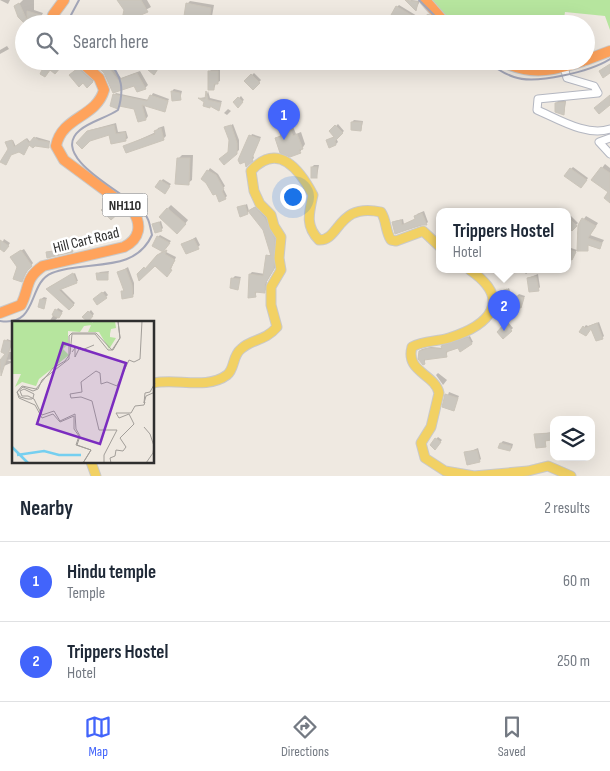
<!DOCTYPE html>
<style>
:root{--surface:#fff;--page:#f6f6f7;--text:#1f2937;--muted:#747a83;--line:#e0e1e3;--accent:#4264fb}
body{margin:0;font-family:"Sofia Sans Condensed",sans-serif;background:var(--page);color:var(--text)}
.controls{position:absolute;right:15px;bottom:15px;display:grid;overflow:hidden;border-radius:10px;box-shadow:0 5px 20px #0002}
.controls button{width:45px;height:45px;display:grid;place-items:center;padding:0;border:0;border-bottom:1px solid var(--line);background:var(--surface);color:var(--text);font:25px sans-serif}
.you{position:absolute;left:292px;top:196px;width:18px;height:18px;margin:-12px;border:4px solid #fff;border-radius:50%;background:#1a73e8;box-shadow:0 0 0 8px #1a73e833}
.badge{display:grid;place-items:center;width:32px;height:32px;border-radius:50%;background:var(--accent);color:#fff;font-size:16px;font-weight:700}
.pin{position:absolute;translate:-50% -41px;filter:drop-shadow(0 1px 2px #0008)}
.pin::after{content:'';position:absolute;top:26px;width:18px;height:15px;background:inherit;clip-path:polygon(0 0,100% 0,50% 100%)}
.popup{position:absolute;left:436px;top:208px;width:135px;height:65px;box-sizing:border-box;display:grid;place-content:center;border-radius:10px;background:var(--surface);filter:drop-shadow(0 1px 4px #0005);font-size:16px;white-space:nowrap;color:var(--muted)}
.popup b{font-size:19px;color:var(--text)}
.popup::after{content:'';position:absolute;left:50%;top:100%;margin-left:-10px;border:10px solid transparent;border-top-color:var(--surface)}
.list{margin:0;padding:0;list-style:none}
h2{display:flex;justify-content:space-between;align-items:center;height:65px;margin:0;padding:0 20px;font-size:21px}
h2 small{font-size:16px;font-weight:400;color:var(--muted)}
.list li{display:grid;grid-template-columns:32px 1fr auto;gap:15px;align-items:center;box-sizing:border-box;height:80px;padding:0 20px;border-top:1px solid var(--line)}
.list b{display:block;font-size:19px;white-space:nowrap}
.list p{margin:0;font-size:16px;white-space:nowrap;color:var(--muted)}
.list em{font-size:16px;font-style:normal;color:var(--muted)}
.icon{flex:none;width:28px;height:28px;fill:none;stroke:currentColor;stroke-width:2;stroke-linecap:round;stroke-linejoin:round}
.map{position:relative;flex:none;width:610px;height:476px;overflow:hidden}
.search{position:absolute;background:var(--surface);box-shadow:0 5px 20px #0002;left:15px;right:15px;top:15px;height:55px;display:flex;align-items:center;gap:12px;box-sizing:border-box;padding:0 18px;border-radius:28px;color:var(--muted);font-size:19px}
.sheet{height:225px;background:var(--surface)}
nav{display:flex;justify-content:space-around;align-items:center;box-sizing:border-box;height:70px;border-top:1px solid var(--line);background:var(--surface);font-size:14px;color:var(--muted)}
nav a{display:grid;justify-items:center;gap:2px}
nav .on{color:var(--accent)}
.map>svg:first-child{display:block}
.green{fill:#b6e59e}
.shadow{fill:#0003}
.building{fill:#cbc7bf;stroke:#cbc5ba}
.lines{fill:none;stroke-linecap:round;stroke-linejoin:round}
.minor-casing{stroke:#b4b7c1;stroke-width:9}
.major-casing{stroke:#c9c9c9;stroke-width:11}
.highway-casing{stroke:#c9c9c9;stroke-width:12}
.minor{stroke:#fff;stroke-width:7}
.major{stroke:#f2d163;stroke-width:9}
.highway{stroke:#ffa35c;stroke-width:10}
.rail{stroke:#a3a6b8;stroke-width:2}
.labels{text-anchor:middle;stroke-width:5;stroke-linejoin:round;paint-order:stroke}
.shield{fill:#fff;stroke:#6d6d6d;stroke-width:1}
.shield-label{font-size:14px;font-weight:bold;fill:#2e2e2e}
.street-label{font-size:15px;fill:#2e2e2e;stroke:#fff}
.inset-river{fill:none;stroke:#75cff0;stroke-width:2.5}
.inset-road{fill:none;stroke:#a29e99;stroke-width:1}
.view{fill:#7b2cbf;fill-opacity:0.15;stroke:#7b2cbf;stroke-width:2.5}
.inset-edge{fill:none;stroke:#2e2e2e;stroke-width:2.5}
</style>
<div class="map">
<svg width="610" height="476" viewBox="0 0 610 476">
<rect width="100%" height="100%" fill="#efe9e1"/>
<!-- green -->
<polygon class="green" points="429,0 610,0 610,30 605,16 565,12 563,24 453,24"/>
<!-- shadow -->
<g class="shadow">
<polygon points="0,0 10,0 8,4"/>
<polygon points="23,0 34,0 34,10 43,13 38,22 19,16 19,4"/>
<polygon points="121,0 147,0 151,7 129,19"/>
<polygon points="411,0 420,1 416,9 409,2"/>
<polygon points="190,1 214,5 211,22 218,24 184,22 187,4"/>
<polygon points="399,5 422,19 417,24 397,7"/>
<polygon points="431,13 437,20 433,24 425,18"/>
<polygon points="64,17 70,20 70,24 61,24"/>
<polygon points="118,19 121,20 119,24 115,24"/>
<polygon points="7,46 9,49 0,54 0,50"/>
<polygon points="92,61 108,61 121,78 140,71 148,85 145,88 135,84 114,91 105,72"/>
<polygon points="81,66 96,79 87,87 83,82 71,75"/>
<polygon points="211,70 220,70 220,81 216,83 214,89 209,72"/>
<polygon points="254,73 261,80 253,89 246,81"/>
<polygon points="174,89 182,91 180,99 172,91"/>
<polygon points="208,91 210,98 222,101 218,110 200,98 206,97"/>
<polygon points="116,93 149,100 153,93 169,99 164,110 144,104 148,116 146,119 135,108 120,106 118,108 114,95"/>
<polygon points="241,96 244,100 237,105 235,102"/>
<polygon points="558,101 566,101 564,113 556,103"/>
<polygon points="228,109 231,111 227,115 224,113"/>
<polygon points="354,120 363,121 361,130 352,122"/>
<polygon points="116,123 118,132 126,131 128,138 125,140 110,133 78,143 90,130"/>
<polygon points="233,124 239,140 239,150 224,163 230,152 230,140 226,128"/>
<polygon points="292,124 296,134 301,132 305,144 300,152 276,139 282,134 281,130 284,127"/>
<polygon points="338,124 344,131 336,138 338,142 336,144 327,140 336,136 331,131"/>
<polygon points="164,126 166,136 163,139 125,146 156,132 158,128"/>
<polygon points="252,134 261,137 253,155 254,158 247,165 245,160 239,160"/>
<polygon points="36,137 50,141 49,145 29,143 19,151 9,149 8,142 13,140 16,147 27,138 31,143"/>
<polygon points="182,155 193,155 192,180 188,183 178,159"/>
<polygon points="605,164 610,168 610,192 593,180"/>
<polygon points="314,165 319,165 317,176 312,167"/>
<polygon points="573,167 588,178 583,185 571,169"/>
<polygon points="210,168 218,174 225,186 223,188 227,196 225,198 203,179"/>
<polygon points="163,179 171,184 166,190 157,187"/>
<polygon points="112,201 121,209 111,219 103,210"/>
<polygon points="247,204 249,211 251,209 257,206 265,215 276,236 276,266 267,281 266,290 264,292 257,291 255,296 250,274 252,272 265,274 267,256 272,254 264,230 250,211 247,213 238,208"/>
<polygon points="171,205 188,220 181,229 168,208"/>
<polygon points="424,211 428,222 426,224 396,233 393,223 395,221 403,219 404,224 416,219 417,214"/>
<polygon points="571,216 578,223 572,229 568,225 568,219"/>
<polygon points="586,216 598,223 590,235 604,240 599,248 587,244 577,234 579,226"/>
<polygon points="161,221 163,228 161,230 154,224"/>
<polygon points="160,235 171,241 163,251 158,237"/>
<polygon points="196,237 200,245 198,247 184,244"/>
<polygon points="4,239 10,243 6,249 0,248"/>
<polygon points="71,240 74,249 72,251 48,252 61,249 63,243"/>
<polygon points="568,247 577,250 572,258 568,256"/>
<polygon points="24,249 33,263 21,281 14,255"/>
<polygon points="167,250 166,252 176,257 169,274 155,265 138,279 140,276 138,274 147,268 160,253"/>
<polygon points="128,267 134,283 134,294 132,296 122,292 125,289 118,273"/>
<polygon points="481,270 489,270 486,273"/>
<polygon points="522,270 531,270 526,274"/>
<polygon points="109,271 107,278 98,274 100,272"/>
<polygon points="75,273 78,281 60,288 75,303 69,309 49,287"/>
<polygon points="538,274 540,287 538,290 528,278"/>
<polygon points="235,276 241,277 237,288 233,278"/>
<polygon points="509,288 514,302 512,304 502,301 499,293"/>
<polygon points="105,291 108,295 106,297 97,297"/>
<polygon points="519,294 525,296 520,307 517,296"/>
<polygon points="44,297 47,298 43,308 41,299"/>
<polygon points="503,305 511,311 505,319 496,316"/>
<polygon points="58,308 63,311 60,316 53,322 49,322"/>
<polygon points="91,310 94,314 88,320 84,317"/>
<polygon points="508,322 513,328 504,337 499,332"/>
<polygon points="599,322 604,336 602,338 592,327 581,331 586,325 588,326"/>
<polygon points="470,336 473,342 471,343 448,351 446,355 425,359 425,363 420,351 422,349 431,347 443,348 444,345"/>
<polygon points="7,339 12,341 9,352 14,352 14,359 7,360 13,362 4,366 0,362 7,353 2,352"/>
<polygon points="438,373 447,380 443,385 436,375"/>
<polygon points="449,392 459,396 453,410 444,406"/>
<polygon points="552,432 553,437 546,439 545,446 535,435"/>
<polygon points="438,437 442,440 435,448 431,445"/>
<polygon points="503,441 513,444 512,448 510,450 501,443"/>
<polygon points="478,448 481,459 479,461 466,453"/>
</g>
<!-- building -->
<g class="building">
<polygon points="117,0 141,0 148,12 129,20 122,19 124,10"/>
<polygon points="405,0 418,2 416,11"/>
<polygon points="19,3 28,22 25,24 18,17 14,6"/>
<polygon points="186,3 211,8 209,24 183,23"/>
<polygon points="396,6 408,13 425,24 415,24 407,15 403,22 391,15"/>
<polygon points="27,11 41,15 39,24 27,20"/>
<polygon points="428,14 437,24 430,24 423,18"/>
<polygon points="39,61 66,61 55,74 50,70 45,77 40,74 44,66"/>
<polygon points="91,61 104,61 118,80 137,73 146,89 137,92 134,86 113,93 104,73"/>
<polygon points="154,61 161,64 154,75 148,70"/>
<polygon points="610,64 610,73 603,78 599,71"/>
<polygon points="78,68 93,82 87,88 83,83 79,87 69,75"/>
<polygon points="208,71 218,71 218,84 214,84 214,90 208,90"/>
<polygon points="251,74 260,83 253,90 244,81"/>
<polygon points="171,91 180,93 181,100 172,101"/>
<polygon points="206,91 208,100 221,103 219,111 210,106 210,108 203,106 204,102 198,98 205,99"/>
<polygon points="113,94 147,101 150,95 168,101 165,112 142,105 146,120 138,122 134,109 119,106 118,109 110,106"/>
<polygon points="610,95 610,105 599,114 594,108"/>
<polygon points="238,97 243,102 238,108 233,102"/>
<polygon points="565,102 564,115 555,112 555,103"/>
<polygon points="351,122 362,122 361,131 351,130"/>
<polygon points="114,125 116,134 125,132 126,141 111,144 109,135 90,141 82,149 76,143 87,131"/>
<polygon points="231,125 237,143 237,154 224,165 219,159 228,152 229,140 224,127"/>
<polygon points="335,125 343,133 335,141 336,145 329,148 326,140 334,137 329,131"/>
<polygon points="289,126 293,136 297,134 303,149 299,150 301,153 290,157 280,153 275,138 281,136 279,130"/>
<polygon points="161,128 164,140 126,153 123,146 155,134 154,131"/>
<polygon points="249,135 260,139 252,158 253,161 246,167 245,162 240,164 238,160"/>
<polygon points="34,137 38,140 49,142 49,148 35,146 33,148 29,145 24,155 19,152 11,155 6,165 0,162 8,149 5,142 12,140 14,147 26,139 29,143"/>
<polygon points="177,158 190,158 189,185 175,184"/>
<rect x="311" y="167" width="6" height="11"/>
<polygon points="601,167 610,173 610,203 604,198 608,192 591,180"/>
<polygon points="570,168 587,180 581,188 564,176"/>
<polygon points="207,170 216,175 224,189 222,191 226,199 219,202 216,194 213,195 206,183 201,179"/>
<polygon points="160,180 170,186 165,194 155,187"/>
<polygon points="109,202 120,212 111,220 101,210"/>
<polygon points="245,205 248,214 240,217 237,207"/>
<polygon points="255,207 265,218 275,239 274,269 265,284 265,293 255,292 256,297 248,298 249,274 263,276 266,255 271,256 263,230 248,211"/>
<polygon points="167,208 186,224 177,234 159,217"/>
<polygon points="422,213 427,225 421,225 395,234 392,222 401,220 402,225 415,219 414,216"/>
<polygon points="568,217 577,226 572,231 568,227"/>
<polygon points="582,218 596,226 588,238 602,243 600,249 588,245 588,251 577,251 578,225"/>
<polygon points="159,222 162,231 155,233 152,224"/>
<polygon points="157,236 170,243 163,252 167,250 165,254 175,260 170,269 172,270 167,277 155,266 139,281 137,274 144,267 145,269 157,255 163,252 152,246"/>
<polygon points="194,239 199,249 186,254 181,244"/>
<polygon points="0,240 9,246 4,252 0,249"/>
<polygon points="69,242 73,252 47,258 46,252 60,250 59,245"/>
<polygon points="21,250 32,266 26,272 22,282 13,279 17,267 10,257"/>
<polygon points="570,250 576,252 572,260 568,258 568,252"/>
<polygon points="126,269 132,285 133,297 122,299 121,291 124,291 117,272"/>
<polygon points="495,270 511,270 503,278"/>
<polygon points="73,273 77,283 59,290 74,305 69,310 46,289"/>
<polygon points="96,273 108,273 108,280 97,280"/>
<polygon points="536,276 539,291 529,292 527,278"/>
<polygon points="231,278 240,279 238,290 230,288"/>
<polygon points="507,289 512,305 501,302 498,292"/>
<polygon points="102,292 107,298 97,305 93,299"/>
<polygon points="516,296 524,298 521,308 513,306"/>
<polygon points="40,299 46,300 44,309 38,307"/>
<polygon points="500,306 510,313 503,322 494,316"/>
<polygon points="55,309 62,313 59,318 52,315"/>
<polygon points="88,311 93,316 88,322 82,317"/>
<polygon points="505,323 512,331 503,339 497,332"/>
<polygon points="597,323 603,339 596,341 591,329 586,336 579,332 583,326 585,328"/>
<polygon points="468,337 472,344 460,352 458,348 446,352 447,357 424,360 425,364 423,365 418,359 419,351 429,348 442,349 441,346"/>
<polygon points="4,340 12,342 1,376 0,360 5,354 1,352"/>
<polygon points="445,394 458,398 454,411 442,407"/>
<polygon points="551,433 551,440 545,441 546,447 536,448 534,434"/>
<polygon points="435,438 441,442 435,450 430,445"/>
<polygon points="500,443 511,446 510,451 498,448"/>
<polygon points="477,450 480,462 467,465 464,452"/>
</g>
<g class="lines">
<!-- minor casing -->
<g class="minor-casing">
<g id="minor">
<path d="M564,67L567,78L594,86L598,93L538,99L537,110C558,119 587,137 610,129"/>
<polyline points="610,138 599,142 610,154"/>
</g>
</g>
<!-- major casing -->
<g class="major-casing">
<g id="major">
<path d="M470,270C513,300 490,325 449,338C436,342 424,340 412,347C405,372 435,374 439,393L431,427L421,443L425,458L445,471L474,476L528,471L548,466L571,476"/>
<path d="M154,383C176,378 207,390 227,375C235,369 232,356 241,349C253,338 264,342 277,327L271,305V287L281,270L279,258L281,237L274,226L271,215L260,204L254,191L251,171C278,141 300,170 313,195C309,213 305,226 319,240C340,241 337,202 381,212C387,221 385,231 391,240L396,241L423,231L440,247"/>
<polyline points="91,462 96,476"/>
</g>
</g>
<!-- highway casing -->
<g class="highway-casing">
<g id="highway">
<polyline points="425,0 446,24"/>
<polyline points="50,24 53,15 64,0"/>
<polyline points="586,60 610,51"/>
<path d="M501,61C531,76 552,71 583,61"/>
<path d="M0,313L21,305C30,288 24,279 43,266L124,247C140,239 142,225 133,211L64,160L56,146C62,116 96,118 104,90L99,78L80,61"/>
</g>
</g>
<!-- minor -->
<use href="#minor" class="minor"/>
<!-- major -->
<use href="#major" class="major"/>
<!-- highway -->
<use href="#highway" class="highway"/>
<!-- rail -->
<g class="rail">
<polyline points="419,0 443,24"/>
<polyline points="71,24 71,15 79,0"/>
<path d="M487,61C494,67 505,74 514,77C536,85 591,71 610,59"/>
<path d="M0,321C39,327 27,283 52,273C86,259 134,275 152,235C150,226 149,217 142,210C127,194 47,157 80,130C91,121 106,118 118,110C124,91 123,75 107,61"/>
</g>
</g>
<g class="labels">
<!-- shield labels -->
<rect class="shield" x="102.5" y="193.5" width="45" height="23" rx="4"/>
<g class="shield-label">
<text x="125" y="210">NH110</text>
</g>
<!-- street labels -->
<g class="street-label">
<text transform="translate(86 240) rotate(-14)" y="5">Hill Cart Road</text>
</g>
</g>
<!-- overview -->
<g transform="translate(12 321)">
<rect width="142" height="142" fill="#efe9e1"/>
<path d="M0,0H80V4L72,5L68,11L56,10V23L51,28L57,34L27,58L24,65L10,61L3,66L9,53H0ZM81,0H103L104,7L99,8L98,13V16L104,17L97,28L87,11H76Z" fill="#b6e59e"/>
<path class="inset-river" d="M0,126L16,142M5,134L32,130L47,134H69"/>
<path class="inset-road" d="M60,31L63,27V36L68,26L70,29L82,24M143,62L138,71L133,72L132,82L134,75L143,71M132,106L138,113L142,125L141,132L134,142M71,142L79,129L64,124L67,115L62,108V95L48,101L41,93L30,97L23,84L7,77L5,71L10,65L24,68L41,47L53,40L58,33L60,13H83L96,29H101L108,17L106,0M71,142L79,129L65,124L68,115L64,108L63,93L48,100L42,90L30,94L22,78L16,75H10L8,70L12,68L22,73L21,77L20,78H16L8,76L5,71L11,66L21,70L26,68L30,59L57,38V15L60,12H84L100,29L108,17L106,0M92,142V134L105,109H87L80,80L69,76L59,77L58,73L70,71L69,61L84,50L88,52L89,63L95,61L105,65L117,39L122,41L128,38L130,0M99,142L98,137L103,135L104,129L111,130L114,126L108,117L122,103L117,93L107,97L104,92H119L123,85L132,84L133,81"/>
<path class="view" d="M51,22L114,42L88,123L25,103Z"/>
<rect width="142" height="142" class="inset-edge"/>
</g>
</svg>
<div class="controls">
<button><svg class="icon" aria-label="layers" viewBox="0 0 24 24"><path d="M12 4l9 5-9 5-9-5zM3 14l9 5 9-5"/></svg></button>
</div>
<div class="you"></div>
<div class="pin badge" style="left:284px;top:140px">1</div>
<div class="pin badge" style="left:504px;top:331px">2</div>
<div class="popup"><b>Trippers Hostel</b>Hotel</div>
<div class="search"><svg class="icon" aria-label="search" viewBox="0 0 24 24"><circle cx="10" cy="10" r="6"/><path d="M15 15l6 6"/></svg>Search here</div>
</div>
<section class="sheet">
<h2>Nearby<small>2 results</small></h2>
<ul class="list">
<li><span class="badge">1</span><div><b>Hindu temple</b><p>Temple</p></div><em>60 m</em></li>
<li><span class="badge">2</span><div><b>Trippers Hostel</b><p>Hotel</p></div><em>250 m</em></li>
</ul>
</section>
<nav>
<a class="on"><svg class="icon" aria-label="map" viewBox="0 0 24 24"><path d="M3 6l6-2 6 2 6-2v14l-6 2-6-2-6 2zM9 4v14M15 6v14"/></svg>Map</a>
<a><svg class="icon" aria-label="directions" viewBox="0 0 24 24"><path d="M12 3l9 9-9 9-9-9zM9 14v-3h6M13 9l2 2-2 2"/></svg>Directions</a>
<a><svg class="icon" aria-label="saved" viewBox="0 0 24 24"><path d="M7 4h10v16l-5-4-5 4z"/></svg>Saved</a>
</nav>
